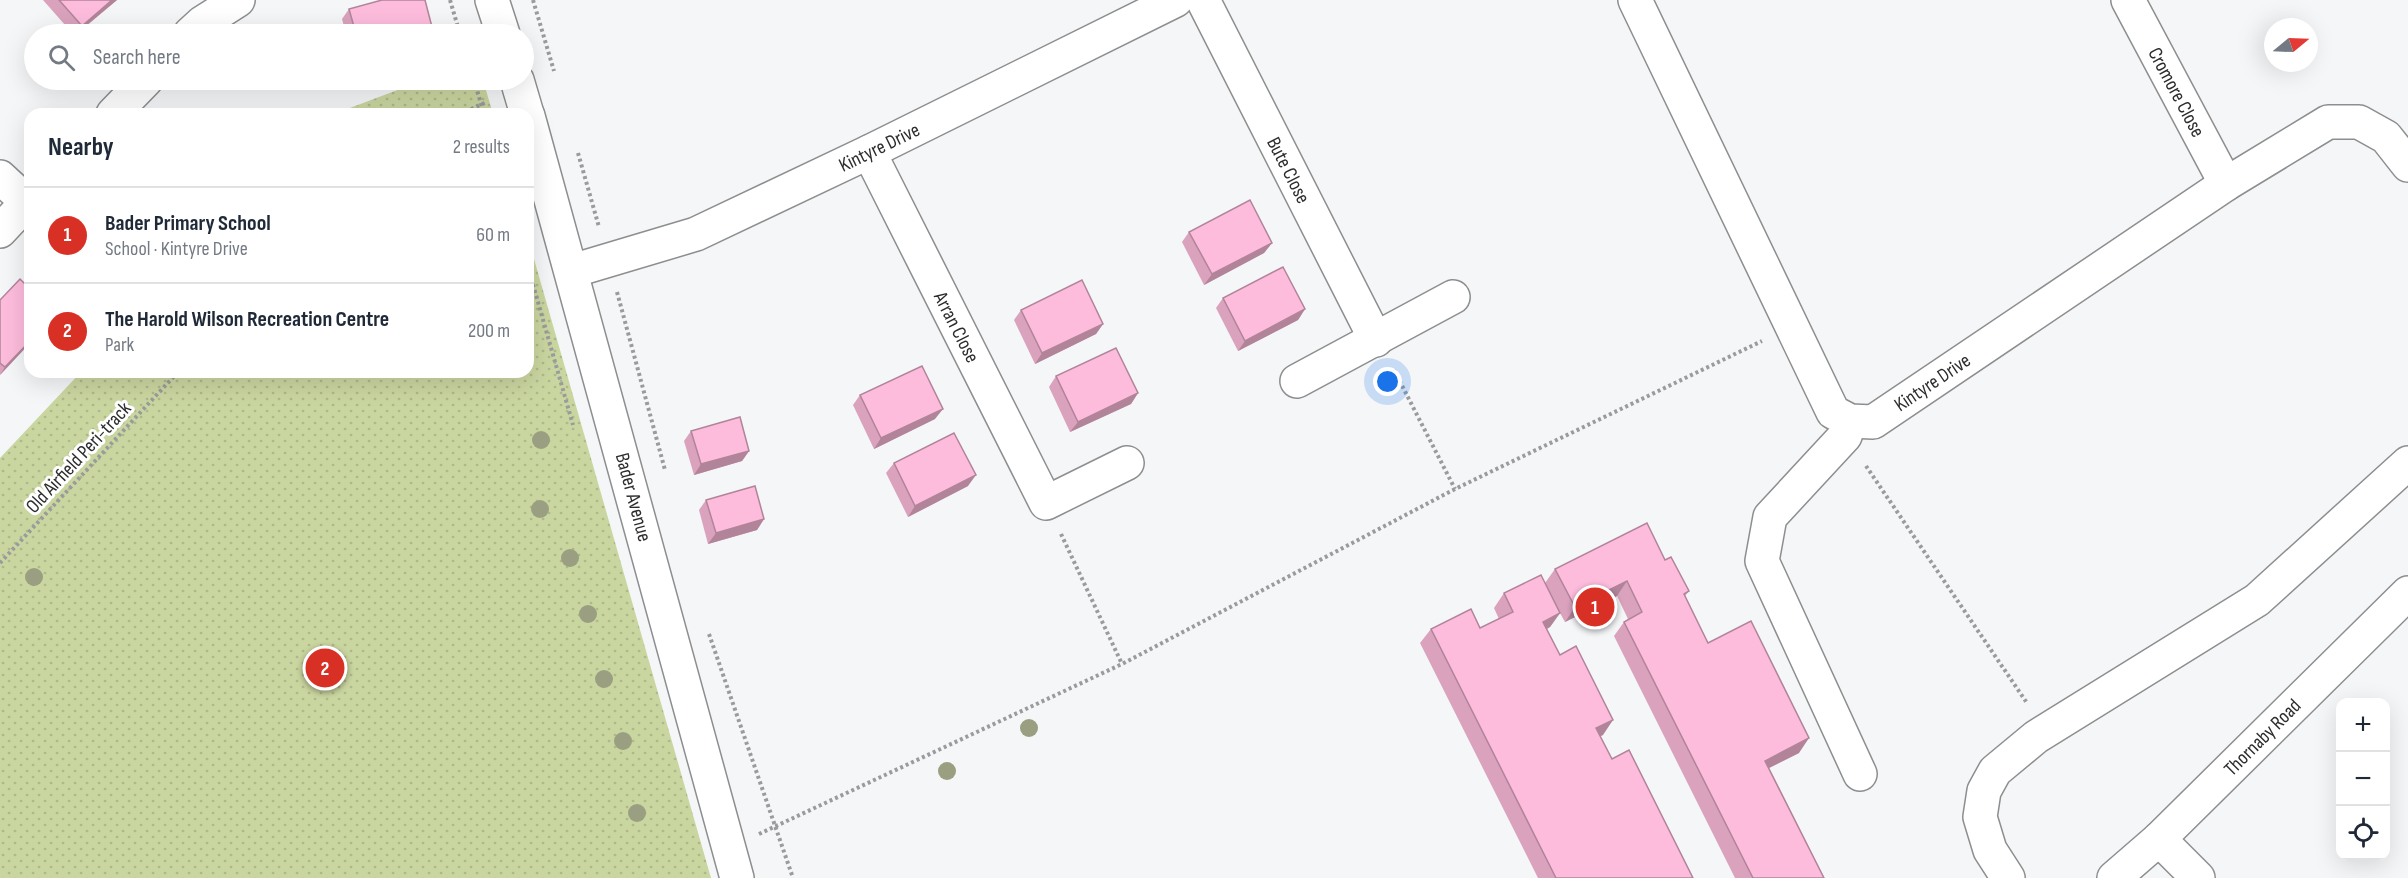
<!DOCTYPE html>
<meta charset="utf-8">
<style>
:root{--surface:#fff;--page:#f6f6f7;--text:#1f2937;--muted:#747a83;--line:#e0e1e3;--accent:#d93025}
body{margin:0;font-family:"Sofia Sans Condensed",sans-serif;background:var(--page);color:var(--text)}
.controls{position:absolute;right:18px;bottom:18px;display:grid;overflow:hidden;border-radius:12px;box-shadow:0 6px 24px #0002}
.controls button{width:54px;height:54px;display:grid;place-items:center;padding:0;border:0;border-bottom:2px solid var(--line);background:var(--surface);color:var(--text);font:30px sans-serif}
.compass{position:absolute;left:2264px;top:18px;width:54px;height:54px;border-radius:50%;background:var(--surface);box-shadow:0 6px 24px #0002;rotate:71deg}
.you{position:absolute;left:1388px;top:382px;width:21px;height:21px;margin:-15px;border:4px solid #fff;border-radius:50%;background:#1a73e8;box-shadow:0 0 0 9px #1a73e833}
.badge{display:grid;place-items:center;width:39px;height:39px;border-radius:50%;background:var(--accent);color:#fff;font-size:20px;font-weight:700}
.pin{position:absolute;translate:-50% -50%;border:3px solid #fff;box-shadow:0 2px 6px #0006}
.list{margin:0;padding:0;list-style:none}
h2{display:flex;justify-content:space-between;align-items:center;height:78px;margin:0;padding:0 24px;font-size:26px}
h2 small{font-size:20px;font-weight:400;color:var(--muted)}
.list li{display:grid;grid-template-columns:39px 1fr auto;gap:18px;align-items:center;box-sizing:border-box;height:96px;padding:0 24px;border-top:2px solid var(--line)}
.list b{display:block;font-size:22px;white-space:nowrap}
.list p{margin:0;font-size:20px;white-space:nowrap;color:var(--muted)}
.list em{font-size:20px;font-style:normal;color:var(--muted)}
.icon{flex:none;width:33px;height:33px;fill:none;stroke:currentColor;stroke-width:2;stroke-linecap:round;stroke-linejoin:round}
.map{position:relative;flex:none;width:2408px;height:878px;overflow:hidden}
.search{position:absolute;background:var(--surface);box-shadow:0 6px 24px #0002;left:24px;top:24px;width:510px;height:66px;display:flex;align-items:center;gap:15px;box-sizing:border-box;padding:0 21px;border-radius:33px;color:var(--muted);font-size:22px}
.panel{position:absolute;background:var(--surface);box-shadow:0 6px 24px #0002;left:24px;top:108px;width:510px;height:270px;border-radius:18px}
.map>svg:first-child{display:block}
.park{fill:url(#park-dots)}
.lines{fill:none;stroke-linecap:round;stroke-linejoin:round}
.minor-casing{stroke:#8c8e8f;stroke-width:36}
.path{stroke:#999b9c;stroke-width:4;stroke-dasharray:3 3;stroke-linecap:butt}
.minor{stroke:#fff;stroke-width:33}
.tree{fill:#999f80}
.wall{fill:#daa2bd}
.shaded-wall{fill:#b1849a}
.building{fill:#fdbcdc;stroke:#b1849a;stroke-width:1.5}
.labels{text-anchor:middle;stroke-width:6;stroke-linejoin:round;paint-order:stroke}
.street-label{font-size:20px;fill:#2d2d2e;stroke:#fff}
</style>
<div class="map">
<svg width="2408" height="878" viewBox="0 0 2408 878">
<defs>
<pattern id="park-dots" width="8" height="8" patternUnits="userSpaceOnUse" patternTransform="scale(1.5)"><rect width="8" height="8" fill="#cad6a0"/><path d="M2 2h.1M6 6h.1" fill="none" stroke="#aeb88a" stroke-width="1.8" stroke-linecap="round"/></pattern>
</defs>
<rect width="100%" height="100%" fill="#f4f6f8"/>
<!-- park -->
<g class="park">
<polygon points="424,80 483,80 493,114 334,114"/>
<polygon points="528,238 711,878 0,878 0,458 81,372 528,372"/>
</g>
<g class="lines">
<!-- minor casing -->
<g class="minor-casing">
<g id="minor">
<polyline points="492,0 503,34"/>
<polyline points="1203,0 1376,340"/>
<polyline points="1635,0 1833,412 1850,421 1873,422 2226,184 2328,122 2359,122 2386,137 2408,165"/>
<polyline points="2128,0 2226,184"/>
<polyline points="190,34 202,23 238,0"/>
<polyline points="517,80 527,114"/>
<polyline points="113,114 146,80"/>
<polyline points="528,116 737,878"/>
<polyline points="869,152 1046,503 1127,463"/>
<polyline points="0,177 27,202"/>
<polyline points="0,231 30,199"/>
<polyline points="572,271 696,234 869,152 1176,0"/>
<polyline points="1297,381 1453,297"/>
<polyline points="1850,421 1845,436 1770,517 1762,561 1860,774"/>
<polyline points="2159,839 2198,878"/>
<polyline points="2008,878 1990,850 1980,817 1984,791 1995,771 2036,737 2257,600 2408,463"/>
<polyline points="2114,878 2159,839 2408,593"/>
</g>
</g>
<!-- path -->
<g class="path">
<polyline points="450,0 460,34"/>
<polyline points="533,0 554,71"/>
<polyline points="474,80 484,114"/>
<polyline points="460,114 487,102"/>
<polyline points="578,153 599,227"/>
<polyline points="528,267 573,425"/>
<polyline points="617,292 665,470"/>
<polyline points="1394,370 1455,489"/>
<polyline points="1866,466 2027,703"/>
<polyline points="1061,534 1122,664"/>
<polyline points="0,563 178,372"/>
<polyline points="709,634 793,878"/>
<polyline points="759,834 1122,664 1455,489 1762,341"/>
</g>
<!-- minor -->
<use href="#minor" class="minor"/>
</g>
<!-- trees -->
<g class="tree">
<circle cx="541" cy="440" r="9"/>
<circle cx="540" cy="509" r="9"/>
<circle cx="570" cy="558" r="9"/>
<circle cx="34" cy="577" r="9"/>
<circle cx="588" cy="614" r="9"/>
<circle cx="604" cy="679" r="9"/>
<circle cx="1029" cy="728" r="9"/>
<circle cx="623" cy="741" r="9"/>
<circle cx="947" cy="771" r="9"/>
<circle cx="637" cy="813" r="9"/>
</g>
<!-- wall -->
<g class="wall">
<polygon points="43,0 117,0 77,34 73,34"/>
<polygon points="349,9 432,27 427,34 346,34 342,19"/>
<polygon points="1189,232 1272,243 1264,253 1204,285 1182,242"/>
<polygon points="30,289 30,343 0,375 0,300"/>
<polygon points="1223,298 1305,309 1298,320 1238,351 1216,308"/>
<polygon points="1021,310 1103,324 1096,334 1035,364 1014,320"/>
<polygon points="1056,376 1138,393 1131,404 1070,432 1049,387"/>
<polygon points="860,395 935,419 874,449 853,405"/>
<polygon points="691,431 749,451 742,461 694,475 684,441"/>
<polygon points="894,463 968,486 908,517 886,473"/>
<polygon points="706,500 764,519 757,530 708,544 699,510"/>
<polygon points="1665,560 1689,591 1685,596 1708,643 1799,753 1769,768 1824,878 1735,878 1614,636 1624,622 1628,619 1617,596 1565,622 1560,613 1550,627 1547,629 1560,655 1603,735 1600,736 1612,759 1693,878 1538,878 1420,643 1431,629 1480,628 1499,619 1494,608 1504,593 1545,583 1555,569"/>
</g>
<!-- shaded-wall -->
<g class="shaded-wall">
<polygon points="112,0 117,0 76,34 82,26"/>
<polygon points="432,27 427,34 407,34"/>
<polygon points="1272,243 1264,253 1204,285 1212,274"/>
<polygon points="1305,309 1298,320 1238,351 1245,341"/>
<polygon points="1103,324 1096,334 1035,364 1042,353"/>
<polygon points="30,341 30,343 0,375 5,367"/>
<polygon points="1138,393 1131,404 1070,432 1078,422"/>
<polygon points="943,409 935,419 874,449 881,438"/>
<polygon points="749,451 742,461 694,475 701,464"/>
<polygon points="976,475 968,486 908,517 915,506"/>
<polygon points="764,519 757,530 708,544 716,533"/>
<polygon points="1627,581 1617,596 1565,622 1575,607"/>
<polygon points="1560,613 1550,627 1533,636 1543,622"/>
<polygon points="1613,720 1603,735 1586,743 1596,728"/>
<polygon points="1809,738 1799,753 1755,775 1765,761"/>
</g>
<!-- building -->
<g class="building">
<polygon points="59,0 112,0 82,26"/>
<polygon points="382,0 425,0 432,27 407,34 356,34 349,9"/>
<polygon points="1250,200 1272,243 1212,274 1189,232"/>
<polygon points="1283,267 1305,309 1245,341 1223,298"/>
<polygon points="20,279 30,289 30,341 5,367 0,363 0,300"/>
<polygon points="1082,280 1103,324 1042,353 1021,310"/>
<polygon points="1116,348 1138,393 1078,422 1056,376"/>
<polygon points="922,366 943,409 881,438 860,395"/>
<polygon points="740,417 749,451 701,464 691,431"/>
<polygon points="954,433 976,475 915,506 894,463"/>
<polygon points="755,486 764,519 716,533 706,500"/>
<polygon points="1647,523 1665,560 1671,557 1689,591 1684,594 1708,643 1751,621 1809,738 1765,761 1824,878 1753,878 1624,622 1642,612 1627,581 1575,607 1555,569"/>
<polygon points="1541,575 1560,613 1543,622 1560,655 1576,646 1613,720 1596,728 1612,759 1629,750 1693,878 1556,878 1431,629 1471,609 1480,628 1513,612 1504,593"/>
</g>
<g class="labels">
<!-- street labels -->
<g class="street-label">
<text transform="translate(2177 92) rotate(62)" y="7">Cromore Close</text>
<text transform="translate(879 147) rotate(-26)" y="7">Kintyre Drive</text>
<text transform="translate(1289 170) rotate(63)" y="7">Bute Close</text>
<text transform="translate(957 327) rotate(63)" y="7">Arran Close</text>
<text transform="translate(1932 382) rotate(-34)" y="7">Kintyre Drive</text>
<text transform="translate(78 457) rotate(-47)" y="7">Old Airfield Peri-track</text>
<text transform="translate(634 497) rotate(75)" y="7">Bader Avenue</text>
<text transform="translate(2262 737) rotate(-45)" y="7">Thornaby Road</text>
</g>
</g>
</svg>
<div class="controls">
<button>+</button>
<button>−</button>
<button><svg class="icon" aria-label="locate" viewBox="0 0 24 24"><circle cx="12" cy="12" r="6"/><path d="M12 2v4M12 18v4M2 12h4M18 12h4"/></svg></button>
</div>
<svg class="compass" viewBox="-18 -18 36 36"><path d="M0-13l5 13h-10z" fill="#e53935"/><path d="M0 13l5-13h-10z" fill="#747a83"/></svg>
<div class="you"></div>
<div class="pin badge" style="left:1595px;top:607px">1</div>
<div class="pin badge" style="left:325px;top:668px">2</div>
<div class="search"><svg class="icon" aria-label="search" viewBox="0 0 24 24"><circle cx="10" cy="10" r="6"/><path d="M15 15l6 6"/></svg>Search here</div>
<section class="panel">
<h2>Nearby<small>2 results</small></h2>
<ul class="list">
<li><span class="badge">1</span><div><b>Bader Primary School</b><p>School · Kintyre Drive</p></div><em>60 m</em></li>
<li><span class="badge">2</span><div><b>The Harold Wilson Recreation Centre</b><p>Park</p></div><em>200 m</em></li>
</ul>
</section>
</div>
